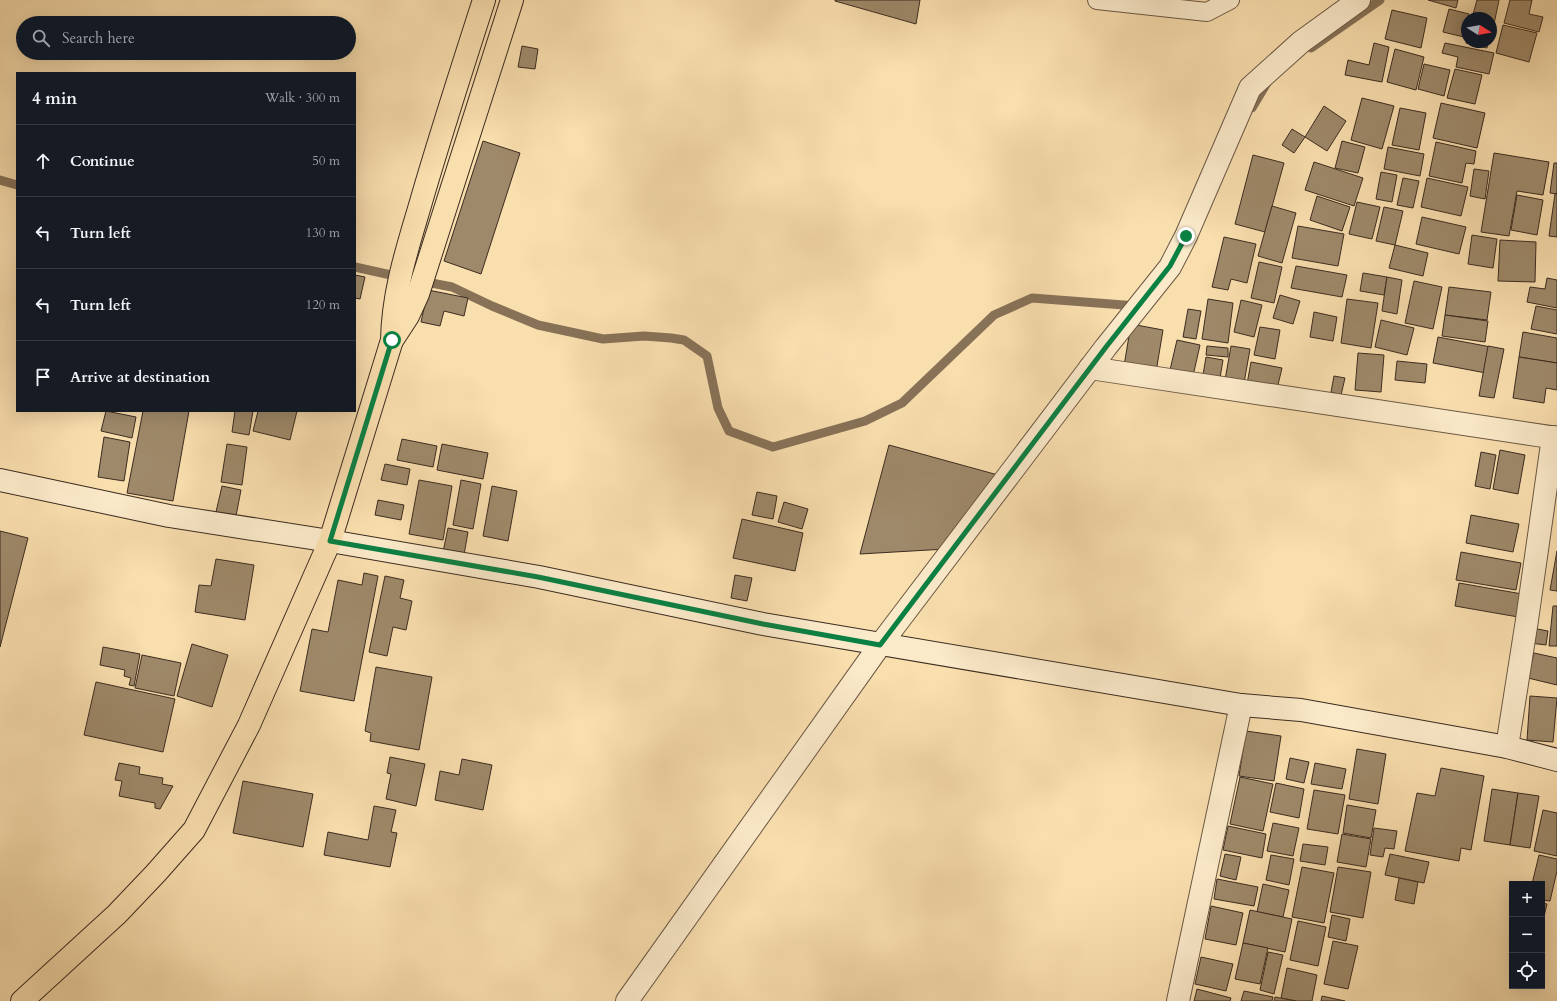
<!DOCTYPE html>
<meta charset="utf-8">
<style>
:root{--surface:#171b24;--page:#20242c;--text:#f1f3f6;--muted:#9ea1a6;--line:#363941}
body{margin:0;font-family:Cardo,serif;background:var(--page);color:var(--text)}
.controls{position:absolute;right:12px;bottom:12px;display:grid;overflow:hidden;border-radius:0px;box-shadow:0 4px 16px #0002}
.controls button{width:36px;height:36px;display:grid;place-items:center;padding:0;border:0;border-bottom:1px solid var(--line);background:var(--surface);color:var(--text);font:20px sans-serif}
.compass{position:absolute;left:1461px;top:12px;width:36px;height:36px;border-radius:50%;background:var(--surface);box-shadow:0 4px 16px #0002;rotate:101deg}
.stop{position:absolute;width:12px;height:12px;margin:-9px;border:3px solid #0b8043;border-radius:50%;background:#fff}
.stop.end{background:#0b8043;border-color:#fff;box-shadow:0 1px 4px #0008}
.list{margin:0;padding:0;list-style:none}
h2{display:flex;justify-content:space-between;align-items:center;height:52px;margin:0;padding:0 16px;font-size:17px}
h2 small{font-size:13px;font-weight:400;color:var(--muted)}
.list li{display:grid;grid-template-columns:26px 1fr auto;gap:12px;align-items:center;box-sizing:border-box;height:72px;padding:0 16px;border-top:1px solid var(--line)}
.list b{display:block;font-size:15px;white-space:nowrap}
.list em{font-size:13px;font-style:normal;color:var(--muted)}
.icon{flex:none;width:22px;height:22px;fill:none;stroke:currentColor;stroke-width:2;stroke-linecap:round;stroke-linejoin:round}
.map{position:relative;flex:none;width:1557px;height:1001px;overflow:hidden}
.search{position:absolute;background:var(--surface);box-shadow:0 4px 16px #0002;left:16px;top:16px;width:340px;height:44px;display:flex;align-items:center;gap:10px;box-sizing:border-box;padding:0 14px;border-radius:22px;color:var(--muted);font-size:15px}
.panel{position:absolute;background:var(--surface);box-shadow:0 4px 16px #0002;left:16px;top:72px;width:340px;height:340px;border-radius:0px}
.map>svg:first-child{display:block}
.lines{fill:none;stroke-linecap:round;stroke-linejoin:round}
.stream{stroke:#877258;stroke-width:9}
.building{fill:#9e896a;stroke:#3c2c20}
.lane-casing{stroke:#6b5844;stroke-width:20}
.street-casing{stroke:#6b5844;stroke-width:24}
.secondary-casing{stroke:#3c2c20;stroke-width:24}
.primary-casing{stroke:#3c2c20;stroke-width:24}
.lane{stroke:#fbeaca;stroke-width:18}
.street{stroke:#fbeaca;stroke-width:22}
.secondary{stroke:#fbeaca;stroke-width:22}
.primary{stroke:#f9deae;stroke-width:22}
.route{stroke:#0b8043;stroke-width:5}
</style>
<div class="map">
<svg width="1557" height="1001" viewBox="0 0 1557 1001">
<rect width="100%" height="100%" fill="#f9deae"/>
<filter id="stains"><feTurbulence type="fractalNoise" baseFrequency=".005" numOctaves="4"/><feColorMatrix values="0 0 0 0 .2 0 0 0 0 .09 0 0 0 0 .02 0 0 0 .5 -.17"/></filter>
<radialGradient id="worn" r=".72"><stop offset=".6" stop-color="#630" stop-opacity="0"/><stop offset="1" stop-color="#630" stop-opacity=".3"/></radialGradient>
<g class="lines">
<!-- stream -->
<g class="stream">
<polyline points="1311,48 1380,0"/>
<polyline points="1252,108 1267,83"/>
<polyline points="0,180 17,185"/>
<polyline points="355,267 400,277"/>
<polyline points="421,281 452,287 492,306 538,325 603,339 644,336 671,338 684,340 707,356 718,408 729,431 773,447 865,421 902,403 994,315 1032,298 1137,306"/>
</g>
</g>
<!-- building -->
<g class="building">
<polygon points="835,0 920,0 916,24 835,1"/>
<polygon points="1428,0 1458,0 1456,8"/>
<polygon points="1477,0 1499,0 1494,24 1491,23 1491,18 1472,18"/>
<polygon points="1510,0 1532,0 1529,14 1543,17 1539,32 1504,23"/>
<polygon points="1449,9 1469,14 1467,18 1464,37 1443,32"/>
<polygon points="1392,10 1427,18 1421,48 1385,39"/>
<polygon points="1503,25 1537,33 1529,62 1496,53"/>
<polygon points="1467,38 1467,42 1488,42 1487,48 1466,43"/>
<polygon points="1374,43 1389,47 1382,82 1345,75 1348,60 1369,65"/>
<polygon points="1445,43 1494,53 1489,74 1456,67 1458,57 1442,53"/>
<polygon points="522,46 538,49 535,69 518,67"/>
<polygon points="1395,49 1424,57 1416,90 1387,82"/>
<polygon points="1424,64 1450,70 1444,96 1418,89"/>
<polygon points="1455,69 1482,75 1475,104 1447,98"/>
<polygon points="1362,98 1394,106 1382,149 1351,140"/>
<polygon points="1441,103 1485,113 1477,148 1433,138"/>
<polygon points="1324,106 1346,121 1327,151 1305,137"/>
<polygon points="1400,108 1426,113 1419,150 1392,145"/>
<polygon points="1292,129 1305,137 1294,153 1282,145"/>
<polygon points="483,141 520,153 481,274 444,261"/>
<polygon points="1342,141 1365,147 1358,173 1335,168"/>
<polygon points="1436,142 1476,151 1474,164 1466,163 1462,183 1429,176"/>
<polygon points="1388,147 1424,154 1420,176 1384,169"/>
<polygon points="1494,153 1549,162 1543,195 1517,191 1509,236 1481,232"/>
<polygon points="1253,155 1284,163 1265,232 1235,224"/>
<polygon points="1314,162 1363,178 1354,206 1305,190"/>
<polygon points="1554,163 1557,163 1557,194 1550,193"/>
<polygon points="1474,169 1489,171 1485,199 1470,196"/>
<polygon points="1381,172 1397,175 1392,202 1376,199"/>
<polygon points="1403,178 1419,181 1413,208 1397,205"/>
<polygon points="1427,178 1468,187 1461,216 1421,207"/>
<polygon points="1555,194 1557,194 1557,237 1549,236"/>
<polygon points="1517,195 1543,200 1537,235 1511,230"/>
<polygon points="1317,196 1350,207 1342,231 1310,220"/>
<polygon points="1357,202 1380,207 1372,239 1349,234"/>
<polygon points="1272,206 1296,213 1282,263 1258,256"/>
<polygon points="1384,207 1403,211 1395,245 1376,241"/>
<polygon points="1422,217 1466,227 1459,254 1416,244"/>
<polygon points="1298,226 1344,234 1338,266 1292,258"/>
<polygon points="1472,235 1497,239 1493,268 1468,264"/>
<polygon points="1224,237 1256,244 1247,283 1231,279 1228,290 1212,287"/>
<polygon points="1500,240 1536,242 1535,282 1498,281"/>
<polygon points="1395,245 1428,253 1423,276 1389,268"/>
<polygon points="1259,262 1282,267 1274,303 1251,298"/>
<polygon points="1296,266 1347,275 1342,297 1291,288"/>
<polygon points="1363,273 1387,277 1384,295 1360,291"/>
<polygon points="355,275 365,277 360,299 355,298"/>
<polygon points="1387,277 1402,280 1397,314 1382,311"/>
<polygon points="1547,278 1557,280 1557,308 1527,302 1530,287 1545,289"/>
<polygon points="1414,281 1442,287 1433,329 1405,323"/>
<polygon points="1449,287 1491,292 1487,320 1445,315"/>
<polygon points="428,290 468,298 464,316 444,311 440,326 421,322"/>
<polygon points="1280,295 1300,301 1293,324 1273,318"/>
<polygon points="1208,299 1233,303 1228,343 1202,339"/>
<polygon points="1347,299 1378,303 1371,348 1341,343"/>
<polygon points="1241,300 1262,305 1254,337 1234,332"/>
<polygon points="1536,306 1557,310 1557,334 1531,329"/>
<polygon points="1188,309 1201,311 1196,339 1183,337"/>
<polygon points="1314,312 1337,317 1333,341 1310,337"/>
<polygon points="1445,315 1488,321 1485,342 1442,336"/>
<polygon points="1381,320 1414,328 1407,355 1375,347"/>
<polygon points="1131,324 1163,330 1156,372 1124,366"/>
<polygon points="1260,327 1280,330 1275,359 1254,355"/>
<polygon points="1523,332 1557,338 1557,363 1519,357"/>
<polygon points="1438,337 1491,347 1486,373 1433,363"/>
<polygon points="1177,340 1200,345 1193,376 1170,370"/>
<polygon points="1207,346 1228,348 1228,357 1206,355"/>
<polygon points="1231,346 1250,349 1244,383 1225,380"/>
<polygon points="1488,346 1504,349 1494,398 1479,396"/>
<polygon points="1358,353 1384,355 1381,392 1355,390"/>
<polygon points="1206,357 1223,360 1219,384 1202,381"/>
<polygon points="1519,357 1557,363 1557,390 1546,388 1544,403 1513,398"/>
<polygon points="1397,361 1427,364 1425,383 1395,380"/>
<polygon points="1251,362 1282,368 1277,389 1247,384"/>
<polygon points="1334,376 1345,378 1341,395 1331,392"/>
<polygon points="106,411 136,417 132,438 101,431"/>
<polygon points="143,411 189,411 173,501 127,493"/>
<polygon points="235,411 253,411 249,435 232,432"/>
<polygon points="258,411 297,411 290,440 253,431"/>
<polygon points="104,437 130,442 124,481 98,477"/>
<polygon points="402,439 437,446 433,467 397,460"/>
<polygon points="227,444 247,447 242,485 221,482"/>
<polygon points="442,444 488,453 483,479 437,470"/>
<polygon points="889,445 998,475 946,549 860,554"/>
<polygon points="1500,450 1525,455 1518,494 1493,489"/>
<polygon points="1481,452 1496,455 1490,489 1475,486"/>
<polygon points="385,464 410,469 407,485 381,480"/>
<polygon points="419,480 452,486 443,540 409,534"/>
<polygon points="461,480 481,484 473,529 453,525"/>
<polygon points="222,486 241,490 236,516 216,512"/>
<polygon points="492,486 517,491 508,541 483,536"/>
<polygon points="757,492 777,496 773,519 752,515"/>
<polygon points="378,500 404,505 401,520 375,515"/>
<polygon points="784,502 808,509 802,529 778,522"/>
<polygon points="1471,515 1519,524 1513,552 1466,543"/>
<polygon points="742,519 803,533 795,571 733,558"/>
<polygon points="448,528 468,532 464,555 443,552"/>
<polygon points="0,531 28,538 0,647"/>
<polygon points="1557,551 1557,591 1550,590"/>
<polygon points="1461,552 1521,563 1516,590 1456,580"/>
<polygon points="216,559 254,565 245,620 195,612 199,585 211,586"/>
<polygon points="364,573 378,576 354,701 300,691 312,629 328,632 338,580 362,585"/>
<polygon points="735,575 752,578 747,601 731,598"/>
<polygon points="385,576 404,580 400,598 412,601 406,630 393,627 387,656 369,652"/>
<polygon points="1459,583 1528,595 1524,618 1455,606"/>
<polygon points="1553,606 1557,606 1557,646 1549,646"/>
<polygon points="1532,628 1548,631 1546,645 1530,643"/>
<polygon points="192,644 228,655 212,707 177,696"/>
<polygon points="103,647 140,654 134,686 129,685 131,678 124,676 125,670 100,665"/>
<polygon points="1534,653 1557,658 1557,685 1528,678"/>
<polygon points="142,655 181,663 174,696 135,688"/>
<polygon points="376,667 432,677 419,750 370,741 371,733 365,731"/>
<polygon points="96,682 175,699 163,752 84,735"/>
<polygon points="1530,696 1557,698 1553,742 1527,740"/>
<polygon points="1246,731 1281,736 1274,781 1239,776"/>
<polygon points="1357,749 1386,754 1378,804 1349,799"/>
<polygon points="390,757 425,764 416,806 386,799 391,774 387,773"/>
<polygon points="1290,758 1309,762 1304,783 1286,779"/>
<polygon points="462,759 492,765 483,810 435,800 440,771 459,775"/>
<polygon points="119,763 140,767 139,774 163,778 162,784 173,786 160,809 155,808 155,803 119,796 122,781 115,780"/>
<polygon points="1315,763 1346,769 1342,789 1311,784"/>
<polygon points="1441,768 1484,776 1471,850 1461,848 1459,861 1405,851 1417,793 1435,796"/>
<polygon points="1240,777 1273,784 1263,831 1230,824"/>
<polygon points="243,781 313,794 303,847 233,833"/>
<polygon points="1276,783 1304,789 1299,818 1270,812"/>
<polygon points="1492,789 1518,793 1510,845 1484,841"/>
<polygon points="1314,790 1345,795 1338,834 1307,829"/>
<polygon points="1518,793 1539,796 1530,848 1510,845"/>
<polygon points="1347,805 1376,810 1371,838 1343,833"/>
<polygon points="374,806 396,810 391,832 397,833 390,867 324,855 328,832 368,840"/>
<polygon points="1543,810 1557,813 1557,856 1534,851"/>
<polygon points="1273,823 1299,828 1293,856 1267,851"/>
<polygon points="1228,826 1266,834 1262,858 1223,850"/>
<polygon points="1374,828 1397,831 1394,849 1385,848 1383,857 1370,855"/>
<polygon points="1342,834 1371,839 1366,867 1337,862"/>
<polygon points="1303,844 1328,847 1325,865 1300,861"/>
<polygon points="1225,854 1241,857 1236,880 1220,876"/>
<polygon points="1390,854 1429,862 1424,883 1385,875"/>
<polygon points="1271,855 1294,859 1289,885 1266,880"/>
<polygon points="1539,855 1557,859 1557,871 1550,901 1542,900 1542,884 1532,884"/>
<polygon points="1302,867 1334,873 1324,923 1292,917"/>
<polygon points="1338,867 1371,872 1363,918 1330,912"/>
<polygon points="1399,878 1418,882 1414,904 1395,900"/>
<polygon points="1217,879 1258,887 1254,906 1214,899"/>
<polygon points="1263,884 1289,890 1283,917 1257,912"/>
<polygon points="1542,903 1547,904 1542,925"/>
<polygon points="1211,906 1243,913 1236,945 1205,939"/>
<polygon points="1250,910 1292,919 1285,952 1243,943"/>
<polygon points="1332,915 1350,919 1346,941 1328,937"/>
<polygon points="1298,921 1326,927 1318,966 1290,960"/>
<polygon points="1333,941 1358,946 1348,989 1324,984"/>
<polygon points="1243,943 1268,948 1260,984 1235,979"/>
<polygon points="1268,952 1283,955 1274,994 1260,990"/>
<polygon points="1201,957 1233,964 1226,991 1195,984"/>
<polygon points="1287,968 1317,975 1312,1001 1296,1001 1281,998"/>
<polygon points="1197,989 1231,998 1230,1001 1194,1001"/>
<polygon points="1244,991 1273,997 1272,1001 1241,1001"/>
<polygon points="1322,996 1345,1001 1321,1001"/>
<polygon points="1275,997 1296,1001 1274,1001"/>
</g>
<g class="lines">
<!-- lane casing -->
<g class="lane-casing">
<polyline id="lane" points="1097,0 1207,12 1230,0"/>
</g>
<!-- street casing -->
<g class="street-casing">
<g id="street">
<polyline points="1090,368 1557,438"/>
<polyline points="1507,747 1527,620 1553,437"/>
<polyline points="627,1001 880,645 1106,347 1170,267 1186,236 1250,88 1301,42 1359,0"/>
<polyline points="1178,1001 1241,705"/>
</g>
</g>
<!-- secondary casing -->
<g class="secondary-casing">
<polyline id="secondary" points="0,480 169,516 330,541 539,577 763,624 1241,705 1301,710 1507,747 1557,760"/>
</g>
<!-- primary casing -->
<g class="primary-casing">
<g id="primary">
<polyline points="393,339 408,316 418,294 512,0"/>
<path d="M22,1001L117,914L156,873L194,830L249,725L330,541L392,340C393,288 409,244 423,195C442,130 463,65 484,0"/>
</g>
</g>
<!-- lane -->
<use href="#lane" class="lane"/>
<!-- street -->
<use href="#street" class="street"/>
<!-- secondary -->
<use href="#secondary" class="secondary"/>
<!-- primary -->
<use href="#primary" class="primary"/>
</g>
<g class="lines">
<!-- route -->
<polyline class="route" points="392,340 330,541 538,577 763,624 880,645 1106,347 1170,266 1186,236"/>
</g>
<rect width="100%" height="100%" filter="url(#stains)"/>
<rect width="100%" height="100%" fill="url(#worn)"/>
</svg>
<div class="controls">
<button>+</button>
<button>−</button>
<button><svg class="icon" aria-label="locate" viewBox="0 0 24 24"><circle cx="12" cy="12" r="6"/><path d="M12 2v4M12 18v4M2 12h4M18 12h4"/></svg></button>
</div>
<svg class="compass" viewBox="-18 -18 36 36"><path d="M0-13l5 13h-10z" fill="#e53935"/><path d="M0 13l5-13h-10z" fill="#9ea1a6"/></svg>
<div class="stop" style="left:392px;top:340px"></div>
<div class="stop end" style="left:1186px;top:236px"></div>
<div class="search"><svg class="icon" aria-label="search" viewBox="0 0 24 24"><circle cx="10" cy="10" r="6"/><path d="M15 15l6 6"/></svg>Search here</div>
<section class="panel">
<h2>4 min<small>Walk · 300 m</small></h2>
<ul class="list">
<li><svg class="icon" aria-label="ahead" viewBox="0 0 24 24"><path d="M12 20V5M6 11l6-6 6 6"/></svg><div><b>Continue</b></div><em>50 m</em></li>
<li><svg class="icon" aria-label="left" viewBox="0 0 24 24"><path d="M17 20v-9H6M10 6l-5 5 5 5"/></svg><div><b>Turn left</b></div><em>130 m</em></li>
<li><svg class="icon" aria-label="left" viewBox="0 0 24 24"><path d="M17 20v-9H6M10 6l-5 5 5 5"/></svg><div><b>Turn left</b></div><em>120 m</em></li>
<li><svg class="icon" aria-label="arrive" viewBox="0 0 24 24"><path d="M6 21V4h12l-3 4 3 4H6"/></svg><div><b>Arrive at destination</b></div></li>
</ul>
</section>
</div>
